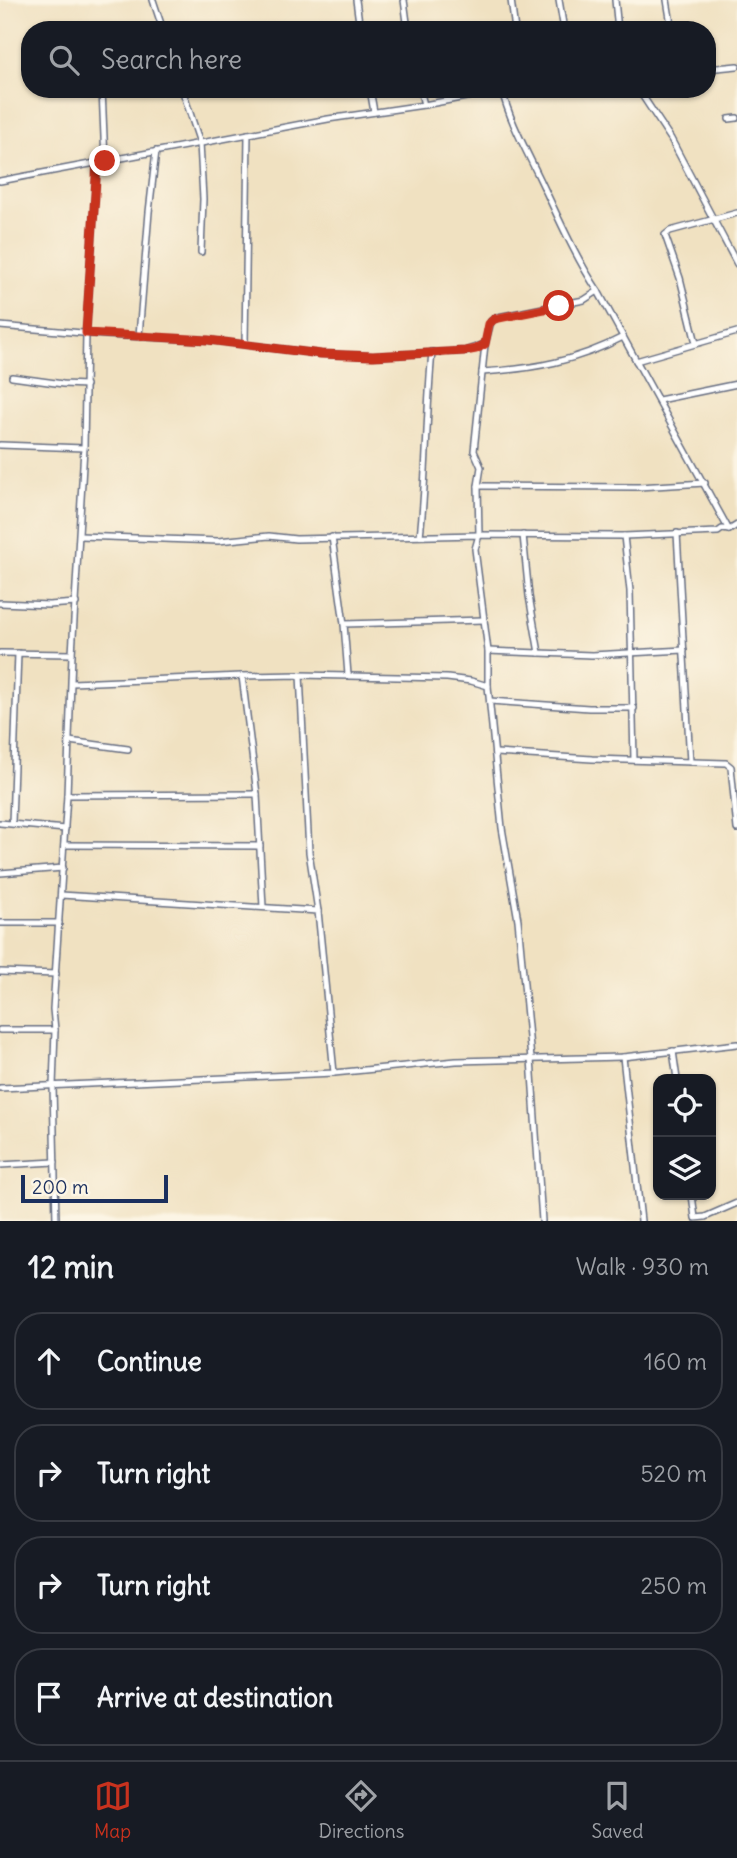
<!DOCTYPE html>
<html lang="en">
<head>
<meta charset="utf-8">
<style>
	:root { --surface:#171b24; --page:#20242c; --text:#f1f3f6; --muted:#9ea1a6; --line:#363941; --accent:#c8321e }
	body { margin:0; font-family:Delius,sans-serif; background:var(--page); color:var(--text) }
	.controls { position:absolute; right:21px; bottom:21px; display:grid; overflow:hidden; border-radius:14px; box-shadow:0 2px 5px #0004 }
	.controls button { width:63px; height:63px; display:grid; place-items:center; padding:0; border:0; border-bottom:2px solid var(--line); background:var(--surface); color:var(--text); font:35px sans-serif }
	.scale { position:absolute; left:21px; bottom:18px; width:147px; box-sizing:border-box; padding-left:7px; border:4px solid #1b2f5e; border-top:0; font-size:19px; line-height:24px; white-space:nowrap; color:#1b2f5e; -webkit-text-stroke:5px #fcf5e5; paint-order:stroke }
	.stop { position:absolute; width:21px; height:21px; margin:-16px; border:5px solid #c8321e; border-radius:50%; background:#fff }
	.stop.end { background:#c8321e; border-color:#fff; box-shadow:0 2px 7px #0008 }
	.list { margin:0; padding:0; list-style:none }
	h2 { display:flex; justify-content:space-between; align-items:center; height:91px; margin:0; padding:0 28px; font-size:30px }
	h2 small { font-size:23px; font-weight:400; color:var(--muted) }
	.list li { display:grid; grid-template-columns:46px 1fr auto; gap:21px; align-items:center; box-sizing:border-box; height:98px; margin:0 14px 14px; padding:0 14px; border:2px solid var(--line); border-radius:28px }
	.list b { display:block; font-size:26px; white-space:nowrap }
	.list em { font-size:23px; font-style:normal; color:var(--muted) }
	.icon { flex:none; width:38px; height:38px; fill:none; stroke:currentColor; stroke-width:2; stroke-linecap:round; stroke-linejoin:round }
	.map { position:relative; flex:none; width:737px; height:1221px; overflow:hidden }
	.search { position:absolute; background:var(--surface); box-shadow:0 2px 5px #0004; left:21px; right:21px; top:21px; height:77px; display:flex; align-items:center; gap:18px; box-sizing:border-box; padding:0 24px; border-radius:28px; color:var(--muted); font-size:26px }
	.sheet { height:539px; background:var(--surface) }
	nav { display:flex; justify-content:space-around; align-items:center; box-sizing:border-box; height:98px; border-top:2px solid var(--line); background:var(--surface); font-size:19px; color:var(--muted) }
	nav a { display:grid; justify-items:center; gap:4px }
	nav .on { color:var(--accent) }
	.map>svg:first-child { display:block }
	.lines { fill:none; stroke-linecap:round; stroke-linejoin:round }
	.street-casing { stroke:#666d81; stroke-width:8 }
	.street { stroke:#fff; stroke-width:5 }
	.route { stroke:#c8321e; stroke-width:9 }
</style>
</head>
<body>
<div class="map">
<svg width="737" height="1221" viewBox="0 0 737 1221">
	<rect width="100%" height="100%" fill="#fcf5e5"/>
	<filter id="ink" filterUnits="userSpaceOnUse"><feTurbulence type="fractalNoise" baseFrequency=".0143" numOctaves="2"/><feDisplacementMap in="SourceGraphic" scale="14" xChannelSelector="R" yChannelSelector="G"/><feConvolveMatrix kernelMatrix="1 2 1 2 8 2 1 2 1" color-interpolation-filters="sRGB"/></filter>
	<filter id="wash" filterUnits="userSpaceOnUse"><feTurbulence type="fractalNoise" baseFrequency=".00686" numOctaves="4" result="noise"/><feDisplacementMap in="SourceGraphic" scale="28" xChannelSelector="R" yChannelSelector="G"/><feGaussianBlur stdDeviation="1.57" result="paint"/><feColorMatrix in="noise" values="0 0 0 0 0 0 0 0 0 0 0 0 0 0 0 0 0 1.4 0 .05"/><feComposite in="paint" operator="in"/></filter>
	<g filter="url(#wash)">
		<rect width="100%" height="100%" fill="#f0e1c1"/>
	</g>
	<g filter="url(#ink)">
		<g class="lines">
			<!-- street casing -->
			<g class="street-casing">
				<g id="street">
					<polyline points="153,0 163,30"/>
					<polyline points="356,0 360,30"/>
					<polyline points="404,0 408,30"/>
					<polyline points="511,0 515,30"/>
					<polyline points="559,0 564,30"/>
					<polyline points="615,0 618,30"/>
					<polyline points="667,0 672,30"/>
					<polyline points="707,69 737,66"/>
					<polyline points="102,89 105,161"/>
					<polyline points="182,89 200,143 203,199 201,252"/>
					<polyline points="370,89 374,112"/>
					<polyline points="420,89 424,105"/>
					<polyline points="638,89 671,139 737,264"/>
					<path d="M 502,90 C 509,119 525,148 538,175 C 557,214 574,255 598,291 L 584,300 L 498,317 L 491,321 L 485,344 L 474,451 L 481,467 L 478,486 L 479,535 L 475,549 L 488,651 L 488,686 L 502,828 L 518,920 L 531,1059 L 542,1221"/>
					<polyline points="729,119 737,118"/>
					<polyline points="0,181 328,119 424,105 503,90"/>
					<polyline points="598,291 729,530"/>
					<polyline points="0,326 106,335 208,340 321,354 373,356 465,351 485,344"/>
					<polyline points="139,336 149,212 156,151"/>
					<polyline points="696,343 680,278 665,235 670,231 737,213"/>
					<polyline points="245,344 248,134"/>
					<polyline points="636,361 737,332"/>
					<path d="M 482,372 C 534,369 577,361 623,337"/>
					<polyline points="12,377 63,384 86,385"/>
					<polyline points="659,400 737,384"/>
					<polyline points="0,445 84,448"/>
					<polyline points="478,486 638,487 705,483"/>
					<polyline points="677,533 690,762"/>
					<polyline points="523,535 529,596 539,653"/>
					<polyline points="80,536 218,541 269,536 296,539 479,535 624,536 718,532 722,529 729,530 737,525"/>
					<path d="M 420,536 C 427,475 426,414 432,352"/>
					<polyline points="624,536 630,591 634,760"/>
					<polyline points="332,537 344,624 348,675"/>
					<polyline points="0,603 49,605 76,603"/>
					<polyline points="344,624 484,620"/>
					<polyline points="488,651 592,655 684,650"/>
					<polyline points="0,653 72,654"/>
					<polyline points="300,675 309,852 318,911"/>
					<polyline points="72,683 242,676"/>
					<polyline points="490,701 589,708 634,708"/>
					<polyline points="69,741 128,749"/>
					<polyline points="496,753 592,759 726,763 731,767 737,829"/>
					<polyline points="67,795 257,794"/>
					<polyline points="0,823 65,829"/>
					<polyline points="12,823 18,653"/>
					<polyline points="64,845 260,846"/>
					<polyline points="0,873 63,868"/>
					<polyline points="61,895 318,911 334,1073"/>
					<polyline points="263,907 257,794 242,676 300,675 447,678 471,681 488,686"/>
					<polyline points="0,923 59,923"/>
					<polyline points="0,972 56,974"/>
					<polyline points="0,1030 55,1030"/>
					<polyline points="673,1051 677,1079"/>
					<polyline points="623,1057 641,1221"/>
					<polyline points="0,1088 334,1073 456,1061 623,1057 737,1044"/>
					<polyline points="0,1165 55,1162"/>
					<polyline points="692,1195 695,1218 705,1217 737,1203"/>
					<polyline points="56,1221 53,1086 55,1030 53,1009 67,795 72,654 84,448 86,333 97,163"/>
				</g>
			</g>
			<!-- street -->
			<use href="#street" class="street"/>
		</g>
	</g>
	<g class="lines" filter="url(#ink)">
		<!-- route -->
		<polyline class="route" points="105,161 97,163 86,333 208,340 321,354 373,356 465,351 476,349 485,344 489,324 494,319 559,306"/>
	</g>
</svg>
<div class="controls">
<button><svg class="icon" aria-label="locate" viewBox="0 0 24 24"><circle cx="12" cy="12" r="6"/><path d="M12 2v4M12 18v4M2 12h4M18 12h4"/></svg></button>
<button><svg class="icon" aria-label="layers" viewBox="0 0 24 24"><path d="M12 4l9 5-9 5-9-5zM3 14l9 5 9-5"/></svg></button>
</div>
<div class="scale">200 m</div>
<div class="stop" style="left:559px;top:306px"></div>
<div class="stop end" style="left:105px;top:161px"></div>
<div class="search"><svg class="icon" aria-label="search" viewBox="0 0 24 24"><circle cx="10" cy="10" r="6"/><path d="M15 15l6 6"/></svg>Search here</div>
</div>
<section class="sheet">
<h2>12 min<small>Walk · 930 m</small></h2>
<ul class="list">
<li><svg class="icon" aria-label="ahead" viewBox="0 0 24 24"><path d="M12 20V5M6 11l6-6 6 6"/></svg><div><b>Continue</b></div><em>160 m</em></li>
<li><svg class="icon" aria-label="right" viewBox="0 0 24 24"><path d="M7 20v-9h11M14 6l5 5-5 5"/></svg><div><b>Turn right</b></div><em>520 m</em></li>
<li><svg class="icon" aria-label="right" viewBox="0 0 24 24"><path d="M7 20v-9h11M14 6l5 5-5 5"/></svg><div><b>Turn right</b></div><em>250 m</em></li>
<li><svg class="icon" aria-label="arrive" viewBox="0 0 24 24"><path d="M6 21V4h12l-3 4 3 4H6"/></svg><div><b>Arrive at destination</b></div></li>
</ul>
</section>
<nav>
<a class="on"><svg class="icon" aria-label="map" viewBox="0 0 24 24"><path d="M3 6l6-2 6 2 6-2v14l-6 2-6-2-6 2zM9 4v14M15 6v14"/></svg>Map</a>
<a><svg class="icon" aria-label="directions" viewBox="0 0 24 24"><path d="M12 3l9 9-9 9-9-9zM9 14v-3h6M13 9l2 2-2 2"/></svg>Directions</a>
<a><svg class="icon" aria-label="saved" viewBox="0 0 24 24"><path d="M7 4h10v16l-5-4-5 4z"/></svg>Saved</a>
</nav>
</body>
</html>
